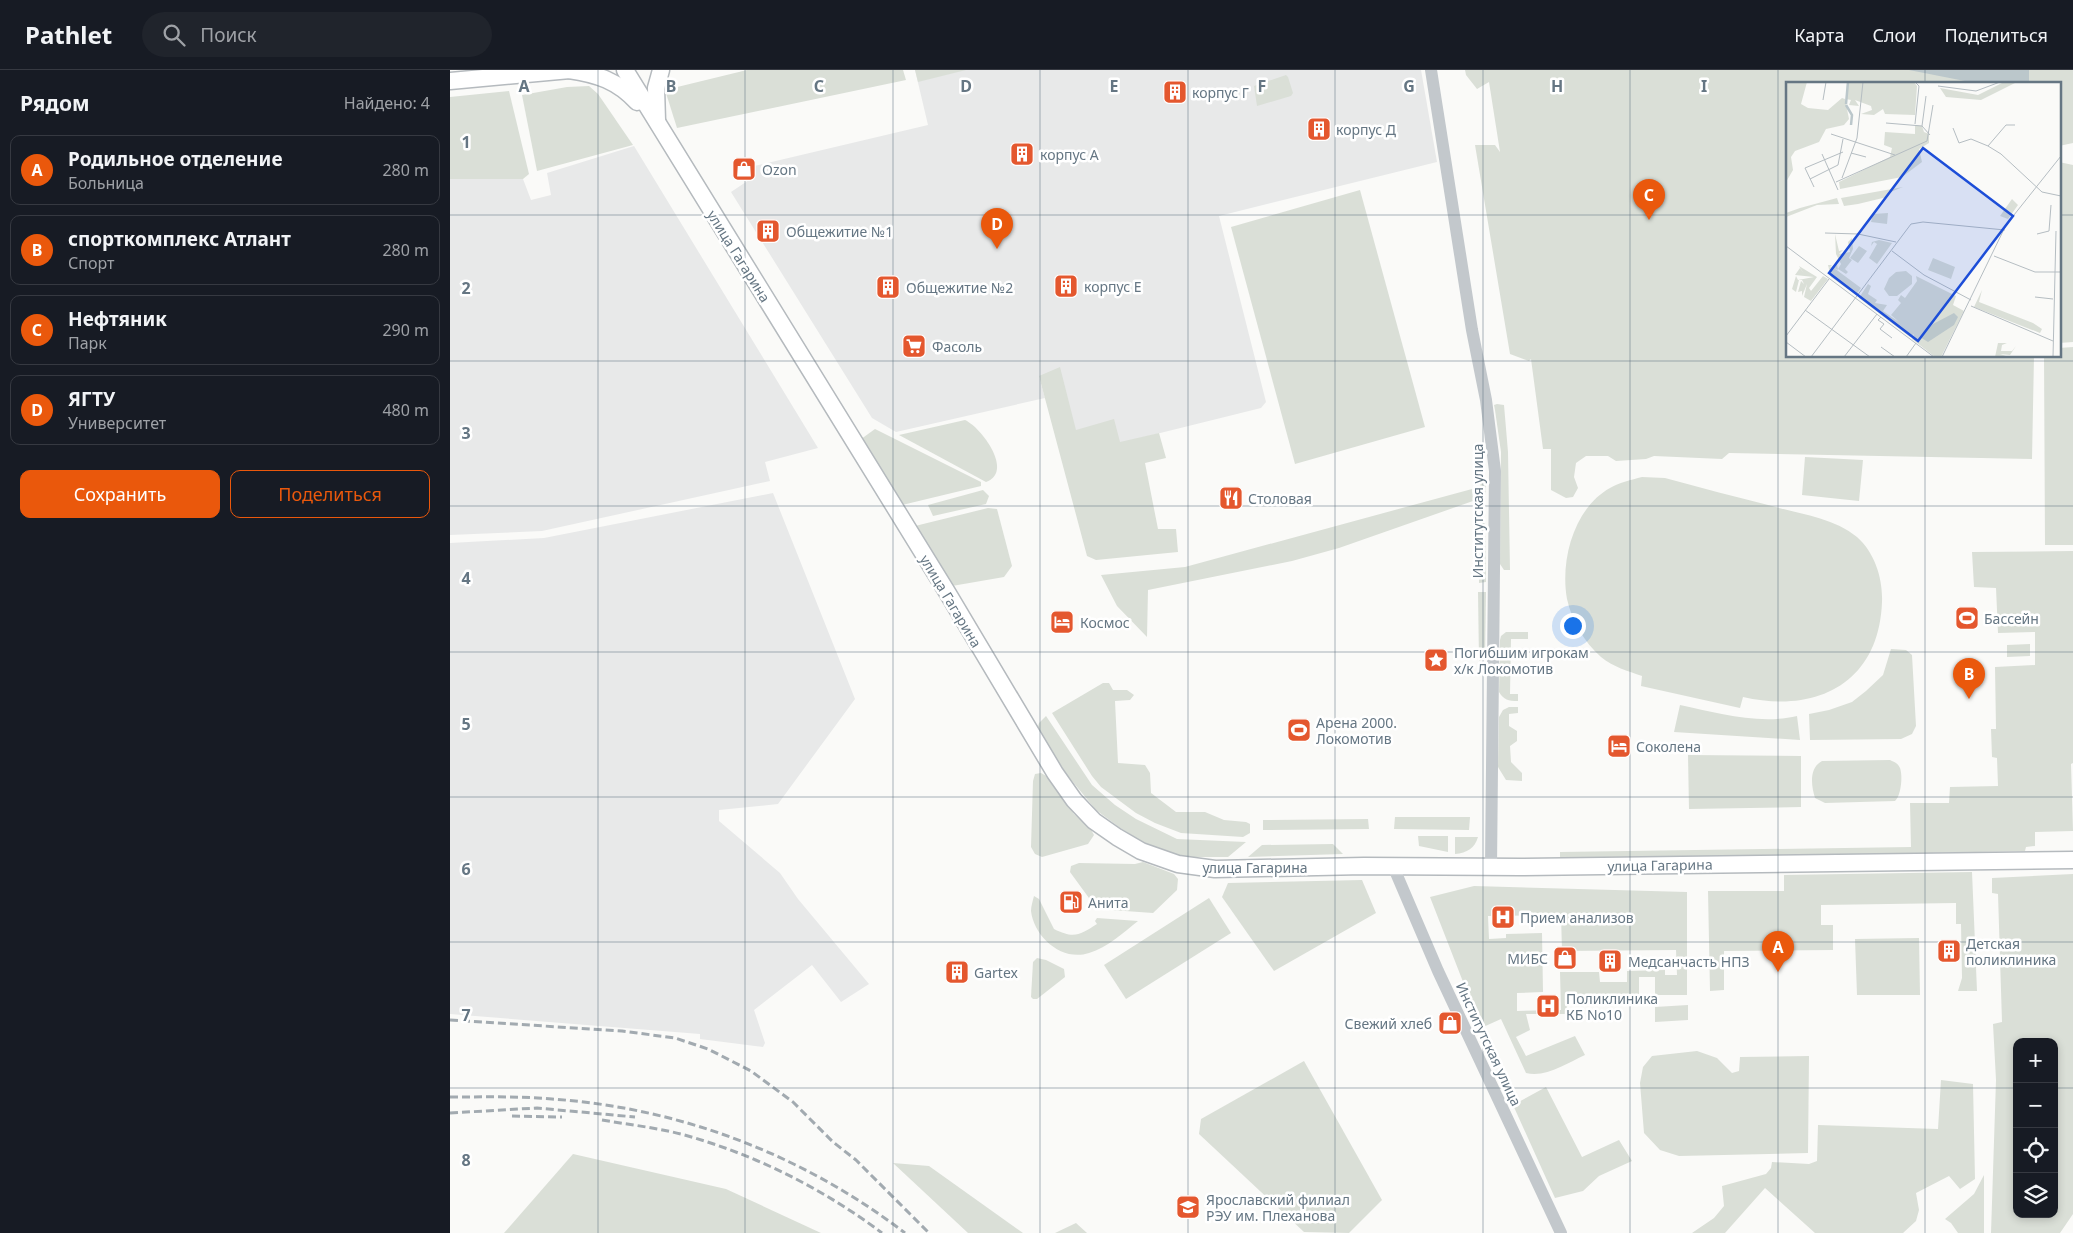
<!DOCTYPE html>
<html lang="ru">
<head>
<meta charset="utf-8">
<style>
	:root { --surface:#171b24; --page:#20242c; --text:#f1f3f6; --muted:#9ea1a6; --line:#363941; --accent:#ea580c }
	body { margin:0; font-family:"Noto Sans",sans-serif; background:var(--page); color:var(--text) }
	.controls { position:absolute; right:15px; bottom:15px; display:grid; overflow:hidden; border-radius:10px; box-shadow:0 2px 8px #0003 }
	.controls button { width:45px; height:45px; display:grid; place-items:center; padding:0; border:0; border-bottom:1px solid var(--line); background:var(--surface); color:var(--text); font:25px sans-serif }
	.you { position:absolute; left:1122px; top:555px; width:18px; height:18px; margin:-12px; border:4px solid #fff; border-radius:50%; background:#1a73e8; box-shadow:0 0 0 8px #1a73e833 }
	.badge { display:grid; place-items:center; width:32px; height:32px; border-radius:50%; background:var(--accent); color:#fff; font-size:16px; font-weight:700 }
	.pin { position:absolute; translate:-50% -41px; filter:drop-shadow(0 1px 2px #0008) }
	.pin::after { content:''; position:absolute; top:26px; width:18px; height:15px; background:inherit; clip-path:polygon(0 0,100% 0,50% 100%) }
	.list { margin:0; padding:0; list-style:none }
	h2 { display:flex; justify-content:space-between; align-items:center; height:65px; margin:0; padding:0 20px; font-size:21px }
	h2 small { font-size:16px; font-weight:400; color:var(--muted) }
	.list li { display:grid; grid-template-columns:32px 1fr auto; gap:15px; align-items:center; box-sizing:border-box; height:70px; margin:0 10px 10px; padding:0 10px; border:1px solid var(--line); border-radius:10px }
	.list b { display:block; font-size:19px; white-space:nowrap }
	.list p { margin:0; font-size:16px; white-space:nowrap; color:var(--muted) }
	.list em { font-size:16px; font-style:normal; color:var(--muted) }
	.actions { display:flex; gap:10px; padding:15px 20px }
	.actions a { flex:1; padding:11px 0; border:1px solid var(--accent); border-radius:10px; text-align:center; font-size:18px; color:var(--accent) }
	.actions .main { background:var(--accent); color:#fff }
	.icon { flex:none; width:28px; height:28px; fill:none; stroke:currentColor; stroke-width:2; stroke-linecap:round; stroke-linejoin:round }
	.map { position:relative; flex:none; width:1623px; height:1163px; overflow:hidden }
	header { display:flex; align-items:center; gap:30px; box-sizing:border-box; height:70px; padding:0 25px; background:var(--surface); border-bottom:1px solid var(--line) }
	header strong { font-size:24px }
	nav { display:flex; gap:28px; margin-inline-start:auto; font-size:18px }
	.search { width:350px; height:45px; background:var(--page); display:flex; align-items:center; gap:12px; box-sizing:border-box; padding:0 18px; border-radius:28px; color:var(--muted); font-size:19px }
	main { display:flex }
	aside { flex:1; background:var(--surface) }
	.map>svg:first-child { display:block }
	.built { fill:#e8e9e9 }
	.green { fill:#dadfd7; fill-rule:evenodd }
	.water { fill:#bbc7cb }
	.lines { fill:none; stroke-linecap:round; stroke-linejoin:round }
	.major-casing { stroke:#b5babe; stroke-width:19 }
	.minor { stroke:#c3c8cc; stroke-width:12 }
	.major { stroke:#fff; stroke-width:16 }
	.rail { stroke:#a2aab0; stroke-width:3; stroke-dasharray:8 4; stroke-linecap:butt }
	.grid { fill:none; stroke:#657683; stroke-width:1; stroke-opacity:0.55 }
	.labels { text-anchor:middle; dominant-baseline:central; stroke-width:5; stroke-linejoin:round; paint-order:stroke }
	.poi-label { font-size:14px; fill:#657683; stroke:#fff; text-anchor:start }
	.street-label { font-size:14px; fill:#657683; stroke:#fff }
	.inset-river { fill:none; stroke:#bbc7cb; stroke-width:2.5 }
	.inset-road { fill:none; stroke:#b5bdc2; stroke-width:1 }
	.view { fill:#1d4ed8; fill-opacity:0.15; stroke:#1d4ed8; stroke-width:2.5 }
	.inset-edge { fill:none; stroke:#657683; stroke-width:2.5 }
	.grid-label { font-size:16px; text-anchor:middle; font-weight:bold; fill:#657683; stroke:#fff; stroke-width:5; stroke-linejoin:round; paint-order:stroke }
</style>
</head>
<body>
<header>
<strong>Pathlet</strong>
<div class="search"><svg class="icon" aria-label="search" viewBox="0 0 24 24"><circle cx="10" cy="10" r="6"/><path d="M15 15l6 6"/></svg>Поиск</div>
<nav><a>Карта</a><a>Слои</a><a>Поделиться</a></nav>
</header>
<main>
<aside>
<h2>Рядом<small>Найдено: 4</small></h2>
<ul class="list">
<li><span class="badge">A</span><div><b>Родильное отделение</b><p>Больница</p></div><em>280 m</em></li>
<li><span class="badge">B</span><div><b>спорткомплекс Атлант</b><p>Спорт</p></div><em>280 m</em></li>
<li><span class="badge">C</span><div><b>Нефтяник</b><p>Парк</p></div><em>290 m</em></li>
<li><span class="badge">D</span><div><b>ЯГТУ</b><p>Университет</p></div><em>480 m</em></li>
</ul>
<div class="actions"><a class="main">Сохранить</a><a>Поделиться</a></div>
</aside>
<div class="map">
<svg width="1623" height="1163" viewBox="0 0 1623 1163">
	<rect width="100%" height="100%" fill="#fafaf8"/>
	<!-- built -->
	<g class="built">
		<polygon points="465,0 971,0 987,92 769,146 816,332 811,338 670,373 626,361 589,306 595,328 446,362 422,348 281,122 299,110 296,98 478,55"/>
		<polygon points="184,76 368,378 315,392 320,411 92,461 0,465 0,109 73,109 81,130 101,125 97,103"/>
		<polygon points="323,423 405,629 328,734 269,740 269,751 330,803 348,829 419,914 391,932 362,895 304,940 315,973 313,977 250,969 250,964 0,944 0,473 94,468"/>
	</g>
	<!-- green -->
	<g class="green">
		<polygon points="297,0 453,0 456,10 227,58 215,20"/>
		<polygon points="465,0 516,0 468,12"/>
		<polygon points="1015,0 1623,0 1623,73 1609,76 1609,14 1337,14 1337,286 1584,286 1582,389 1279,383 1272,389 1204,386 1196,389 1166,391 1158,386 1136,386 1126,393 1124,407 1128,418 1123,427 1116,428 1101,420 1101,379 1093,379 1081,289 1079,291 1060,284 1025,75 1045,75 1050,82 1039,12 1027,19 1016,5"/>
		<polygon points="836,5 838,7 843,23 841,26 807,36 804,16"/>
		<polygon points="139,16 148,24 183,75 87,101 72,25 117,17"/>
		<polygon points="59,21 79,104 73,109 0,109 0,27"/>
		<polygon points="1609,92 1623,95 1623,272 1609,273"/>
		<polygon points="910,120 975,357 845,394 781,157"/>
		<polygon points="1623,277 1623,475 1595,475 1594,286 1609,286 1609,278"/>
		<polygon points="610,297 626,360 664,349 670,372 709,363 716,388 695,393 708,459 726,459 728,482 646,490 637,486 589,306"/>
		<polygon points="1047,334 1054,335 1058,382 1060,500 1054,500 1050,494 1051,382 1045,340 1044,335"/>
		<path d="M 515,350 C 532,358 564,402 536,412 L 449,365 Z"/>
		<polygon points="425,359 531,412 531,416 448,436 407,372"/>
		<polygon points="1355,387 1413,390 1409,431 1352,425"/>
		<path d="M 1192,407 L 1215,408 C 1251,418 1287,427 1322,436 C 1350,444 1384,448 1407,467 C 1425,483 1433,509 1432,532 C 1429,613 1367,644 1293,627 L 1290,638 L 1191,616 L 1192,606 C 1178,601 1163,597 1151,587 C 1134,572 1122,551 1117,529 C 1110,490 1124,438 1160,418 C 1170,412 1181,410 1192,407 Z"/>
		<polygon points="1031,409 1036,412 1035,429 1029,430"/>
		<polygon points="1022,419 1023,431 889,478 842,491 698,520 697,567 667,536 651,505 735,497"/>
		<polygon points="533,420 539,426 536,434 483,446 478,435"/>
		<polygon points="538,438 547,439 562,496 554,507 502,516 461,457"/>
		<polygon points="1029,448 1035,454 1036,512 1029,513"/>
		<polygon points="1623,481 1623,693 1621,694 1623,761 1585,762 1585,776 1576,777 1575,781 1110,791 1110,782 1461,777 1460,733 1499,733 1500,717 1548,716 1547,688 1542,687 1541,659 1546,659 1545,597 1585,595 1585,562 1548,563 1546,518 1524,517 1522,482"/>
		<polygon points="1028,522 1036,522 1035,589 1029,591"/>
		<path d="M 1056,562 L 1078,562 L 1078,569 L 1061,569 L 1060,624 L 1068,624 L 1068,631 C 1058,631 1054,630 1049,622 L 1050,570 L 1051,566 Z"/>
		<polygon points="1580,574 1580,586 1557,587 1557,575"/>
		<polygon points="1441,579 1456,580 1462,585 1466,656 1462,664 1451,669 1360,670 1359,644 1379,640 1402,632 1416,621 1433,605"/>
		<polygon points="653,613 659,613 663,620 677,620 684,625 680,630 665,631 668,693 695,695 700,703 701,723 726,742 755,742 774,750 796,752 800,754 800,763 793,767 731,763 705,753 686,743 651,717 642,706 602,643"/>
		<path d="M 1230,635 C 1267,643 1309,655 1347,646 L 1350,670 L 1224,662 Z"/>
		<polygon points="1059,637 1068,637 1068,643 1059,644 1059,656 1067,661 1067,671 1060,676 1061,692 1072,703 1072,711 1056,710 1048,697 1049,647 1053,640"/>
		<polygon points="596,646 642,715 665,735 686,749 727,769 796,772 778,787 733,787 714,782 696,774 669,757 646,740 618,706 587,660 589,653"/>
		<polygon points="1238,685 1351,686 1351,737 1239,739"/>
		<path d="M 1440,690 C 1444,692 1448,693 1450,698 C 1453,706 1451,726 1445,731 L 1375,733 L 1365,728 C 1361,715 1359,698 1372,691 Z"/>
		<polygon points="591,703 598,707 624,744 640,758 644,765 638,774 592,787 585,784 581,777 583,711 585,704"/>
		<polygon points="945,747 1020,747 1019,760 944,759"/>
		<polygon points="918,749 919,759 813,760 813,750"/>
		<polygon points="968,766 998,766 998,782 969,776"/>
		<path d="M 1005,767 L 1028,767 C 1025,778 1017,783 1005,784 Z"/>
		<polygon points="883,774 893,784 798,787 812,775"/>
		<polygon points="693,792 724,804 728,809 727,820 703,843 647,839 620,802 621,796 629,793 685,794"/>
		<polygon points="1522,802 1527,921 1508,921 1512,908 1511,854 1506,854 1506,833 1371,835 1371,855 1383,855 1383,880 1274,881 1274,920 1260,921 1258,821 1334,821 1334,805"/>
		<path d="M 1623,804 L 1623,1144 L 1610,1163 L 1541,1163 L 1546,1010 L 1543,954 L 1552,952 L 1548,824 L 1542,823 L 1542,808 ZM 1567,972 L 1604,972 L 1604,1144 L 1567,1144 Z"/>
		<polygon points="912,810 926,843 824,901 772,827 778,813"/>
		<path d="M 1024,816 L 1237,822 L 1237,925 L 1205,925 L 1205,907 L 1189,907 L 1189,925 L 1119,925 L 1116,944 L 1076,944 L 1080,960 L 1066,967 L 1076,986 L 1125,966 L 1135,985 C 1117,993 1096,1008 1076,1003 L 1051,949 L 1031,958 L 980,827 ZM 1111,845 L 1112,881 L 1226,880 L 1227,905 L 1215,905 L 1215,900 L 1177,901 L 1177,912 L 1150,912 L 1149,902 L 1110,902 L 1111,940 L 1067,941 L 1067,923 L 1093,922 L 1092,863 L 1056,864 L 1056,868 L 1039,869 L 1038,846 Z"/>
		<path d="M 584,826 L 589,829 L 604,859 C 624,869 630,865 647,854 L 645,851 L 647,848 L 688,851 C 673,863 658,877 639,883 C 612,892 584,867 581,841 C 581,836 583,830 584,826 Z"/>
		<polygon points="759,828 781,863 676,929 654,895"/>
		<polygon points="1469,868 1470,925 1407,925 1405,869"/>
		<polygon points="587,888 596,890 614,899 615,907 587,929 583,929 581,927 583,892"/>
		<polygon points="1238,935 1238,950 1205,952 1205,937"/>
		<polygon points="1247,981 1267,988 1282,1003 1289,1001 1290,987 1359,986 1358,1083 1229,1086 1210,1080 1194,1063 1190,1013 1193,997 1202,986"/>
		<polygon points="854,991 932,1130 899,1163 854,1162 749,1064 751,1049"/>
		<polygon points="1491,1010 1523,1014 1525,1109 1510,1119 1499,1106 1466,1123 1469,1140 1466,1151 1453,1163 1365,1163 1315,1118 1275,1163 1242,1163 1264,1148 1274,1136 1272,1116 1316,1104 1321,1098 1322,1092 1359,1094 1367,1091 1368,1055 1488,1059"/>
		<polygon points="1096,1017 1132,1087 1169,1070 1182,1091 1149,1106 1133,1121 1105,1128 1063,1035"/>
		<polygon points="123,1084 276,1119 371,1163 54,1163"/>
		<polygon points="443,1093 479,1096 573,1163 518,1163"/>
		<polygon points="1534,1105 1534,1163 1508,1163 1501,1153 1495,1149 1524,1124"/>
		<polygon points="626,1153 637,1163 605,1163"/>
	</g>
	<!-- water -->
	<polygon class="water" points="1459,0 1579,0 1579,14 1530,14"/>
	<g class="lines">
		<!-- major casing -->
		<g class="major-casing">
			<g id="major">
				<path d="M 119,0 C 147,4 168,11 187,32"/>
				<polyline points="175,0 497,522 605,703 624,730 644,751 667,767 691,781 728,794 765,799 914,796 1071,797 1623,790"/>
				<polyline points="0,11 120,0"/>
				<polyline points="207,51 206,18 211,0"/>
			</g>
		</g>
		<!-- minor -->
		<g class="minor">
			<polyline points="981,0 1022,260 1036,330 1045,401 1041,797"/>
			<polyline points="943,796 988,901 1111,1163"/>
		</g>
		<!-- major -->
		<use href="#major" class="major"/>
		<!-- rail -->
		<g class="rail">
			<polyline points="0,950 172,961 225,968 258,979 301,1001 343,1032 383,1072 406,1090 479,1163"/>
			<path d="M 0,1027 C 34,1027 68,1026 102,1029 C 231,1038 353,1085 455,1163"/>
			<polyline points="0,1043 87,1038 185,1047"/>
			<polyline points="62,1046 112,1047"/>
			<path d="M 152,1050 C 181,1055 210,1058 238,1066 C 308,1086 375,1120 432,1163"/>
		</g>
	</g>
	<!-- grid -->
	<path class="grid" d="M 148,0 L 148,1163M 295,0 L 295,1163M 443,0 L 443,1163M 590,0 L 590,1163M 738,0 L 738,1163M 885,0 L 885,1163M 1033,0 L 1033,1163M 1180,0 L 1180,1163M 1328,0 L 1328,1163M 1475,0 L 1475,14M 0,145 L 1337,145M 1609,145 L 1623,145M 1475,286 L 1475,1163M 0,291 L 1623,291M 0,436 L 1623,436M 0,582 L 1623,582M 0,727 L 1623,727M 0,872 L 1623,872M 0,1018 L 1567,1018M 1604,1018 L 1623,1018"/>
	<!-- icons -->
	<defs>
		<g id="building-square" transform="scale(1.25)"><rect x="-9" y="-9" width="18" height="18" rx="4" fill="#e4572e" stroke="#fff"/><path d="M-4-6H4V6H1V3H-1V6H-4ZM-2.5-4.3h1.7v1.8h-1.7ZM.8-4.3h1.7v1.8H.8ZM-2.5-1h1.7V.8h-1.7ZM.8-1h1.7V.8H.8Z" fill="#fff"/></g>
		<g id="shop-square" transform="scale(1.25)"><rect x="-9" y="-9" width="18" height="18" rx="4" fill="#e4572e" stroke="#fff"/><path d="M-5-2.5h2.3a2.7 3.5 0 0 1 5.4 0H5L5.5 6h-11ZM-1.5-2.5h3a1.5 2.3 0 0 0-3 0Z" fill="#fff"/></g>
		<g id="supermarket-square" transform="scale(1.25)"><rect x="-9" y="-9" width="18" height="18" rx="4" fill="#e4572e" stroke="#fff"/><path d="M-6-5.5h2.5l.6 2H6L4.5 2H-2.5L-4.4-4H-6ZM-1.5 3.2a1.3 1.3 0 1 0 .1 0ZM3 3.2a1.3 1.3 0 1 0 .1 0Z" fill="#fff"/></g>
		<g id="restaurant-square" transform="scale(1.25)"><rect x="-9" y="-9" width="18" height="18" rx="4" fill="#e4572e" stroke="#fff"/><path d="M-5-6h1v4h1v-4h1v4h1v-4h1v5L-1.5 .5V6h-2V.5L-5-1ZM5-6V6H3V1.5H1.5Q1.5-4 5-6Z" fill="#fff"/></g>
		<g id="stadium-square" transform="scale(1.25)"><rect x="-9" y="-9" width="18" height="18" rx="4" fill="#e4572e" stroke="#fff"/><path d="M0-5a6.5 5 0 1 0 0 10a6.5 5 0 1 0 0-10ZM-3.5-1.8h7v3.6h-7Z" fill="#fff"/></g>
		<g id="hotel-square" transform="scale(1.25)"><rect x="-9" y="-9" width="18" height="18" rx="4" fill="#e4572e" stroke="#fff"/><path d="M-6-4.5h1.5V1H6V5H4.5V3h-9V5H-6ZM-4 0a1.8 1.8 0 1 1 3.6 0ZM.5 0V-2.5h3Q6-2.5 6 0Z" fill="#fff"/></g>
		<g id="sight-square" transform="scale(1.25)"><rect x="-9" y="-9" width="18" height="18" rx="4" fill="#e4572e" stroke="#fff"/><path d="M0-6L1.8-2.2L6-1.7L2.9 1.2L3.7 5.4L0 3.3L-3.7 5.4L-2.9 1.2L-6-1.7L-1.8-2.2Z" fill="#fff"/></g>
		<g id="fuel-square" transform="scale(1.25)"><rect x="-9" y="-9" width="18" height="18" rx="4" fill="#e4572e" stroke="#fff"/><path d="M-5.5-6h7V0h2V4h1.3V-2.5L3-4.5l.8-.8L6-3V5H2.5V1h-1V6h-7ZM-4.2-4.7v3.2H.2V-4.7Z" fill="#fff"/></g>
		<g id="hospital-square" transform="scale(1.25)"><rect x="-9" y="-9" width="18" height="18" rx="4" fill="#e4572e" stroke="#fff"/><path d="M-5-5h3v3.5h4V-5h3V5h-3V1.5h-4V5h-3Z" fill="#fff"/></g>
		<g id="university-square" transform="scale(1.25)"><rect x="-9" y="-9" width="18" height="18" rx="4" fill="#e4572e" stroke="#fff"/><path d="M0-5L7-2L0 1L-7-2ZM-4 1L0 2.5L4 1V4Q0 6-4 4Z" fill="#fff"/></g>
	</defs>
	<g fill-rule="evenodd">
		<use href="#building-square" x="725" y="22"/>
		<use href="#building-square" x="869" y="59"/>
		<use href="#building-square" x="572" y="84"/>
		<use href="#shop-square" x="294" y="99"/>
		<use href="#building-square" x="318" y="161"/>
		<use href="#building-square" x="616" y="216"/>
		<use href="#building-square" x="438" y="217"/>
		<use href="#supermarket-square" x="464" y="276"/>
		<use href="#restaurant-square" x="781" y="428"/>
		<use href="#stadium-square" x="1517" y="548"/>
		<use href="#hotel-square" x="612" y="552"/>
		<use href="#sight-square" x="986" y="590"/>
		<use href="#stadium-square" x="849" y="660"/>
		<use href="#hotel-square" x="1169" y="676"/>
		<use href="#fuel-square" x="621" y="832"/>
		<use href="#hospital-square" x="1053" y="847"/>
		<use href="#building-square" x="1499" y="881"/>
		<use href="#shop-square" x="1115" y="888"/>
		<use href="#building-square" x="1160" y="891"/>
		<use href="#building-square" x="507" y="902"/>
		<use href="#hospital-square" x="1098" y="936"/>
		<use href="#shop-square" x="1000" y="953"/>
		<use href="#university-square" x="738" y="1137"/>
	</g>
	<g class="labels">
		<!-- poi labels -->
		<g class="poi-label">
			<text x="742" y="22">корпус Г</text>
			<text x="886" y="59">корпус Д</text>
			<text x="590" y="84">корпус А</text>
			<text x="312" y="99">Ozon</text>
			<text x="336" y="161">Общежитие №1</text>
			<text x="634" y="216">корпус Е</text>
			<text x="456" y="217">Общежитие №2</text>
			<text x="482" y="276">Фасоль</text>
			<text x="798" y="428">Столовая</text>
			<text x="1534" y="548">Бассейн</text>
			<text x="630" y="552">Космос</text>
			<text x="1004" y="582">Погибшим игрокам<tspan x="1004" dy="16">х/к Локомотив</tspan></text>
			<text x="866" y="652">Арена 2000.<tspan x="866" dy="16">Локомотив</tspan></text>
			<text x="1186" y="676">Соколена</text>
			<text x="638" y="832">Анита</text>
			<text x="1070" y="847">Прием анализов</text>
			<text x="1516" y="873">Детская<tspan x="1516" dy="16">поликлиника</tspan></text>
			<text x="1098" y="888" text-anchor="end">МИБС</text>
			<text x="1178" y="891">Медсанчасть НПЗ</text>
			<text x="524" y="902">Gartex</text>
			<text x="1116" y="928">Поликлиника<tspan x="1116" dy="16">КБ No10</tspan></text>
			<text x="982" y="953" text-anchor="end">Свежий хлеб</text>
			<text x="756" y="1129">Ярославский филиал<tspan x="756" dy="16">РЭУ им. Плеханова</tspan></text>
		</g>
		<!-- street labels -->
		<g class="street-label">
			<text transform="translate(289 186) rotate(58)">улица Гагарина</text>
			<text transform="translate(1027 441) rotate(-90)">Институтская улица</text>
			<text transform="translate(501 531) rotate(59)">улица Гагарина</text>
			<text transform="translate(1210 795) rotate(-1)">улица Гагарина</text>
			<text x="805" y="797">улица Гагарина</text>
			<text transform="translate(1039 974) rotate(65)">Институтская улица</text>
		</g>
	</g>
	<!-- overview -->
	<g transform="translate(1336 12)">
		<rect width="275" height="275" fill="#fafaf8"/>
		<path d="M 0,0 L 21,0 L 15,22 L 22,26 L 42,28 L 56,16 L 59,17 L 63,37 L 58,43 L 40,47 L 33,60 L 9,69 L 5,75 L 7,88 L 0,100 ZM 61,0 L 128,0 L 131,4 L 129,33 L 99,32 L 97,27 L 88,33 L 75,32 L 86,28 L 85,24 L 69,18 L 73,24 L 63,23 L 65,18 L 60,17 ZM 218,0 L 231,0 L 195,18 L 160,15 L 154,6 L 192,13 ZM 129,43 L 136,44 L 138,50 L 143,52 L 143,61 L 133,67 L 136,80 L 116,95 L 54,107 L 53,100 L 104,75 L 106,66 L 98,63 L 99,50 L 129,52 ZM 117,105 L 102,111 L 101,115 L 72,122 L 58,124 L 55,116 ZM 51,116 L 53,122 L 31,123 L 0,135 L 0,131 L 14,126 ZM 226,117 L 232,123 L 222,137 L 214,134 ZM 102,131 L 101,142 L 85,140 L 87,132 ZM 49,152 L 53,169 L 57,168 L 53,172 L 64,170 L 62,160 L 66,156 L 67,167 L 63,176 L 66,178 L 59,187 L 62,190 L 60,192 L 52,187 L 55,182 L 50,172 ZM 93,158 L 106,161 L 91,182 L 83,176 L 91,162 L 88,160 L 85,164 L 86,160 ZM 73,164 L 81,169 L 72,181 L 64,176 ZM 147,176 L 169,185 L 165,197 L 142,188 ZM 51,182 L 52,188 L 48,186 L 75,206 L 70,213 L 45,195 L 42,183 L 46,183 L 43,186 ZM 13,184 L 31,195 L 23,206 L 25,209 L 37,194 L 42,197 L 25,219 L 18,215 L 21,202 L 16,214 L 16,209 L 12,210 L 15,199 L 18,202 L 16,198 L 13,198 L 10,210 L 6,207 L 10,194 L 12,198 L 28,195 L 9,193 L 14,186 L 18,192 ZM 120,189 L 126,194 L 126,202 L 111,214 L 103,214 L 98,207 L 103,196 L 110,190 ZM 130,194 L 170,214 L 167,223 L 178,229 L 155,275 L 149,275 L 126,257 L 128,252 L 124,255 L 73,216 L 82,202 L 85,204 L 82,212 L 91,218 L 89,221 L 101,223 L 97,229 L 113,240 L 105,233 L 115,221 L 112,218 L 115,213 L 119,216 L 131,199 ZM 196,208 L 193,220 L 247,241 L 256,247 L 254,251 L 188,225 ZM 212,261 L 221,261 L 216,263 L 215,269 L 226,269 L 230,264 L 224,273 L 214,272 L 223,275 L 209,275 Z" fill="#dadfd7"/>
		<path d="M 168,231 L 172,235 L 168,243 L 142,260 L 134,255 L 147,242 Z" fill="#bbc7cb"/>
		<path class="inset-river" d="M 60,22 L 62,0M 60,23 L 66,33 L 65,43"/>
		<path class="inset-road" d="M 152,4 L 190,9 L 214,0M 140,14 L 136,44 L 144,53M 37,18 L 40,0M 100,41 L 136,44M 129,42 L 133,4 L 129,0M 167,46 L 173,61 L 185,57 L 202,64 L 215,72 L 256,110 L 275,114M 45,52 L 109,73M 202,64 L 220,43 L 229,43M 65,71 L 80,75M 36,72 L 52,108M 56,96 L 71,56 L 77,0M 24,97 L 52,83 L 57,57M 50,100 L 141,59 L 147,23M 28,105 L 19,86 L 57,70M 39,151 L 72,152 L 110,160M 251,152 L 263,149 L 265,123M 0,164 L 148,275M 106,169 L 138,193 L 185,218M 208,174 L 249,190 L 275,190M 249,215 L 267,217M 185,224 L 267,259M 19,228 L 84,275M 95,235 L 92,238 L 98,242 L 94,247 L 106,256M 0,254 L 43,197M 0,260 L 20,275M 95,265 L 109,275M 25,275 L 125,142 L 137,140 L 219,148M 58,275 L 91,232M 120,275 L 130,261M 156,275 L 220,143 L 275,74M 267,275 L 270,149"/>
		<path class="view" d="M 137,66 L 227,134 L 132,259 L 43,191 Z"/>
		<rect width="275" height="275" class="inset-edge"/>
	</g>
	<g class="grid-label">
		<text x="74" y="22">A</text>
		<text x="221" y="22">B</text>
		<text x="369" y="22">C</text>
		<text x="516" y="22">D</text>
		<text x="664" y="22">E</text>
		<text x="812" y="22">F</text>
		<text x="959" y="22">G</text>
		<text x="1107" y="22">H</text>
		<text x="1254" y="22">I</text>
		<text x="16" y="78">1</text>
		<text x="16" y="224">2</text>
		<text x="16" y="369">3</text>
		<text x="16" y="514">4</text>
		<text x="16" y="660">5</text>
		<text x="16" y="805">6</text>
		<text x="16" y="951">7</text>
		<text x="16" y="1096">8</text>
	</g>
</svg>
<div class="controls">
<button>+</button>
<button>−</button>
<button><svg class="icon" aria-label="locate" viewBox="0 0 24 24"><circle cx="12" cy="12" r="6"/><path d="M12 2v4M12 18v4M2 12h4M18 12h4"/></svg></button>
<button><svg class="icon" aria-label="layers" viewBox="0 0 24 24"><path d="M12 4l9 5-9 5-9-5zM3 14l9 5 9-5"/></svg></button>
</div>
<div class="you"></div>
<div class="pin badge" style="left:1328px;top:902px">A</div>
<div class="pin badge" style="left:1519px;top:629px">B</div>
<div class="pin badge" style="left:1199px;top:150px">C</div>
<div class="pin badge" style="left:547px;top:179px">D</div>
</div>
</main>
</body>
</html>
